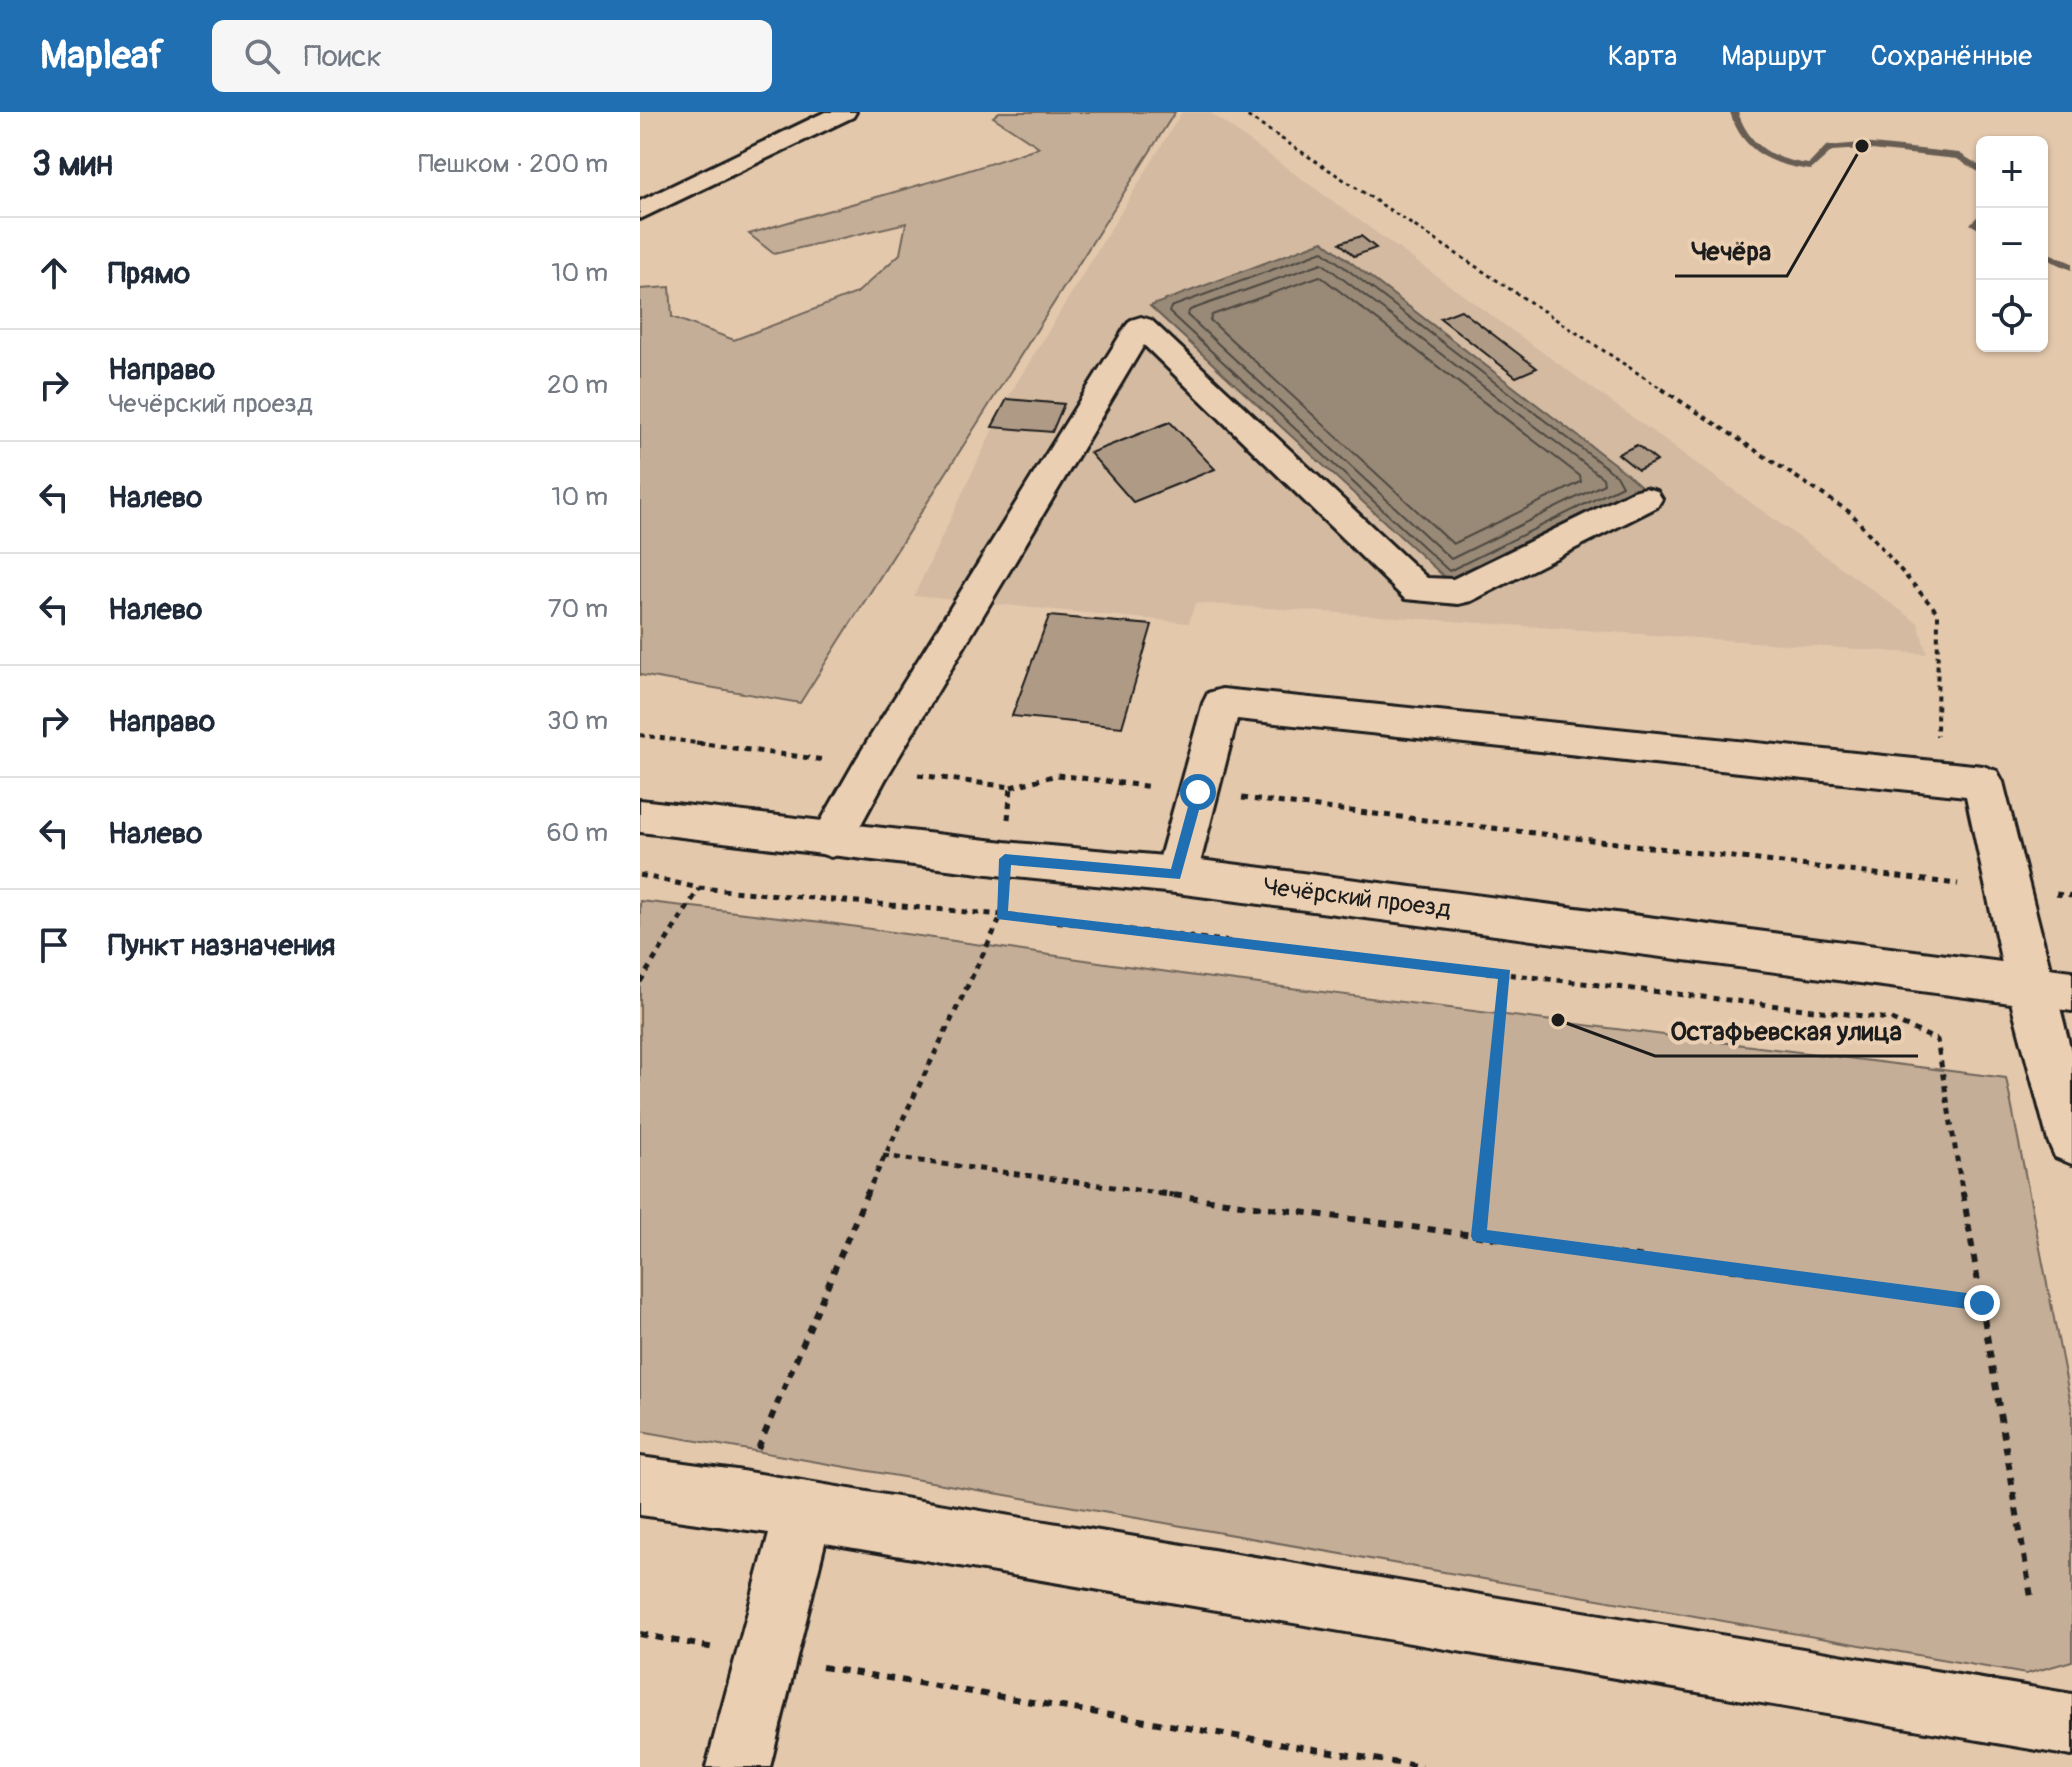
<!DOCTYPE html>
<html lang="ru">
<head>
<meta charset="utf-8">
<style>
	:root { --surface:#fff; --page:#f6f6f7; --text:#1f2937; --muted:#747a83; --line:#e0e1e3; --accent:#1f6fb2 }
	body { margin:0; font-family:Pangolin,sans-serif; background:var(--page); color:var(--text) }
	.controls { position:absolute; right:24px; top:24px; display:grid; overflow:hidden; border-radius:12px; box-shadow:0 2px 6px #0004 }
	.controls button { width:72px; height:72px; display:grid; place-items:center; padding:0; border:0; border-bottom:2px solid var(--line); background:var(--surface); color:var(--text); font:40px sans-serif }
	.stop { position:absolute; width:24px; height:24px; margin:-18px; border:6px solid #1f6fb2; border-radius:50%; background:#fff }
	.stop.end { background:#1f6fb2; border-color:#fff; box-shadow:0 2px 8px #0008 }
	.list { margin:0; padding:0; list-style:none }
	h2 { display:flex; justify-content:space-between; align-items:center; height:104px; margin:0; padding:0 32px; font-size:34px }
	h2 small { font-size:26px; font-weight:400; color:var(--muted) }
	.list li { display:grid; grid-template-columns:52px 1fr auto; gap:24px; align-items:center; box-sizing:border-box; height:112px; padding:0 32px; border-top:2px solid var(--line) }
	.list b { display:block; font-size:30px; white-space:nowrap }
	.list p { margin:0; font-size:26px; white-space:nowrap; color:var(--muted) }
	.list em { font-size:26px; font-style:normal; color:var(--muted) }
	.icon { flex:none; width:44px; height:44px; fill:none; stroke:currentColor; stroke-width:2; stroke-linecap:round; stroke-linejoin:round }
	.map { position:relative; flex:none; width:1432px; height:1655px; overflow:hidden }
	header { display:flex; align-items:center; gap:48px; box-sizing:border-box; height:112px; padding:0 40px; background:var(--accent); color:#fff }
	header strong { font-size:38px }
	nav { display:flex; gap:44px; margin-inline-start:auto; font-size:28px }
	.search { width:560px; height:72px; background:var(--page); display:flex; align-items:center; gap:20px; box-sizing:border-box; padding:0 28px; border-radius:12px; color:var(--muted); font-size:30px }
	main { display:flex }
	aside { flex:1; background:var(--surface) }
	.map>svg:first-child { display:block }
	.built { fill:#d3baa1 }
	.green { fill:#c5ae97; stroke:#70655a; stroke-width:2 }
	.water { fill:#998977; stroke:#675d53; stroke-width:2 }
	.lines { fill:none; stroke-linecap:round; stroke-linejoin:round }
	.shore { stroke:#4e4840; stroke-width:2 }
	.stream { fill:#675d53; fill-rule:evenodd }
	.building { fill:#af9a86; stroke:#1c1c1c; stroke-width:2 }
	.minor-casing { stroke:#1c1c1c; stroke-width:6 }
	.major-casing { stroke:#1c1c1c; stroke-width:6 }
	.path-far3 { stroke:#1c1c1c; stroke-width:3; stroke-dasharray:4 4; stroke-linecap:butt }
	.path-far2 { stroke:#1c1c1c; stroke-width:4; stroke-dasharray:5 5; stroke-linecap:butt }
	.path-far1 { stroke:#1c1c1c; stroke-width:5; stroke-dasharray:6 6; stroke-linecap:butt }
	.path { stroke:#1c1c1c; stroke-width:6; stroke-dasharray:8 8; stroke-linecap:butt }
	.minor { fill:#ebcfb2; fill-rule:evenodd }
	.major { fill:#ebcfb2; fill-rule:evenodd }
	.route { fill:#1f6fb2 }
	.labels { text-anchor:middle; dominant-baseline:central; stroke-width:8; stroke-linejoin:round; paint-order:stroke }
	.street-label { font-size:24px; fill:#1c1c1c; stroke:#ebcfb2 }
	.leader { fill:none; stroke:#1c1c1c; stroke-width:3 }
	.callout-dot { fill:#1c1c1c; stroke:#ebcfb2; stroke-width:3 }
	.callout-label { font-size:26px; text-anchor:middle; font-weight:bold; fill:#1c1c1c; stroke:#ebcfb2; stroke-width:8; stroke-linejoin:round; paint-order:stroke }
</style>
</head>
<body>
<header>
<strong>Mapleaf</strong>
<div class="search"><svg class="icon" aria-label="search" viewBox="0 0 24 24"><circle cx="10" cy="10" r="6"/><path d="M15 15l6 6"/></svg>Поиск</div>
<nav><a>Карта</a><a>Маршрут</a><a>Сохранённые</a></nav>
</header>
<main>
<aside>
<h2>3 мин<small>Пешком · 200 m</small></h2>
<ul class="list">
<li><svg class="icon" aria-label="ahead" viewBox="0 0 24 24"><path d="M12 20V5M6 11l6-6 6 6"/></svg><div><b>Прямо</b></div><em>10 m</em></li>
<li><svg class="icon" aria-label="right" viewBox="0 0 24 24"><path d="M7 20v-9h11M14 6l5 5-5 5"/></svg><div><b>Направо</b><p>Чечёрский проезд</p></div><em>20 m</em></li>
<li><svg class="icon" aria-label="left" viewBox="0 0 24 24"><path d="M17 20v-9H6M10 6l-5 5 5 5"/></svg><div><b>Налево</b></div><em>10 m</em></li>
<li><svg class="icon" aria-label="left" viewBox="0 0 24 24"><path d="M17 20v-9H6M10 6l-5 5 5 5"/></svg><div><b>Налево</b></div><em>70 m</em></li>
<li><svg class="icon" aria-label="right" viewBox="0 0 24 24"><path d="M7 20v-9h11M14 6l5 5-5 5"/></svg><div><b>Направо</b></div><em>30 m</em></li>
<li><svg class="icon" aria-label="left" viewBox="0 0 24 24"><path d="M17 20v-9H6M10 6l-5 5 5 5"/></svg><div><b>Налево</b></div><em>60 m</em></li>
<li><svg class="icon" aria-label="arrive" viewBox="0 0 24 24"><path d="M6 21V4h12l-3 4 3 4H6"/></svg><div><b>Пункт назначения</b></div></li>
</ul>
</aside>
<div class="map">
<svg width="1432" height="1655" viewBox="0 0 1432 1655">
	<rect width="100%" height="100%" fill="#e3c8ac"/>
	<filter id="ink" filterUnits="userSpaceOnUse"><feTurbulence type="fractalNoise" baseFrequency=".0125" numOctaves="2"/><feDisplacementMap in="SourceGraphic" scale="16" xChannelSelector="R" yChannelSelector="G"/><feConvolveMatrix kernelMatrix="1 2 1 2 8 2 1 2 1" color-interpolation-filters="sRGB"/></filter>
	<g filter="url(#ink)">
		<!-- built -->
		<polygon class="built" points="542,0 569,0 1278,511 1287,542 555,491 549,511 274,484 367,287"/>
		<!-- green -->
		<g class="green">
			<path d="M 359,0 L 535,0 L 160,591 L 0,563 L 0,177 L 30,175 L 32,205 L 94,228 L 217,181 L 260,142 L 266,111 L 134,142 L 109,122 C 205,92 304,69 399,35 L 353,5 Z"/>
			<polygon points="0,789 182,810 556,864 1366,966 1432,1297 1432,1549 1386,1562 0,1319"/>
		</g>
		<!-- water -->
		<polygon class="water" points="683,129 981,357 1001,374 810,470 510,194"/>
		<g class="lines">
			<!-- shore -->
			<g class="shore">
				<polygon points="683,139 976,363 982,374 809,459 529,200 531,195"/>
				<polygon points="682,151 963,366 964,372 811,447 547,203 550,198"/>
				<polygon points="680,164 940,364 941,370 813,432 570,208 572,203"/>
			</g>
			<!-- stream -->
			<g class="stream">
				<path d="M 1090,0 L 1098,0 C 1109,34 1134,48 1169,52 L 1186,34 L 1222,31 L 1319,41 L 1342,55 L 1342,62 L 1317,47 L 1222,37 L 1192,39 L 1171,58 C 1132,53 1102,40 1090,0 Z"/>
				<polygon points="1342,100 1342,119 1330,112"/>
				<polygon points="1402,138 1432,151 1432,158 1402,145"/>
			</g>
		</g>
		<!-- building -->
		<g class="building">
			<polygon points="721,124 736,136 714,144 700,131"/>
			<polygon points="821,198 897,256 876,265 800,206"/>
			<polygon points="367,287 424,292 412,320 352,315"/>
			<polygon points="530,310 575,357 493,390 450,341"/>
			<polygon points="997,333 1017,349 998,358 978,342"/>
			<polygon points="409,504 512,513 482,615 372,604"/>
		</g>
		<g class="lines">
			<!-- minor casing -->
			<g class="minor-casing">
				<g id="minor">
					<polygon points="185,0 216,0 213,5 0,107 0,89"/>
					<polygon points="501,205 511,208 787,466 813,467 993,379 1005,376 1017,379 1022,387 1017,395 831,489 818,492 765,487 504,233 245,668 206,740 191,745 176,740 170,728 217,646 486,214 491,208"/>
					<polygon points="582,577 1343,654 1357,659 1363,670 1432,943 1432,1052 1415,1045 1408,1029 1367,875 1326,684 597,607 557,763 551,775 536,781 521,775 515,763 563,591 568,581"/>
					<polygon points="0,1345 96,1358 1432,1582 1432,1644 185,1431 130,1655 66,1655 129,1421 0,1403"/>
				</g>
			</g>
			<!-- major casing -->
			<g class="major-casing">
				<polygon id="major" points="0,688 365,730 536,745 1432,859 1432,899 536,781 365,764 0,720"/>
			</g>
			<!-- path-far3 -->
			<polyline class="path-far3" points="601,0 1025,279"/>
			<!-- path-far2 -->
			<g class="path-far2">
				<polyline points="1022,277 1211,401 1298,501 1297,624"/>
				<polyline points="0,623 71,633"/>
			</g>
			<!-- path-far1 -->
			<g class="path-far1">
				<polyline points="56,631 185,648"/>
				<polyline points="278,663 371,675 368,707"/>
				<polyline points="371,675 417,663 512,675"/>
				<polyline points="602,686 1318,772"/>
				<polyline points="0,763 59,776 362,803 1250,907 1297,928 1323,1083"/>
				<polyline points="1416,782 1432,784"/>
				<polyline points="0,870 59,777"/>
				<polyline points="243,1044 533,1083"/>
				<polyline points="226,1083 362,803 363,788"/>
				<polyline points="843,1083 865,862"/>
			</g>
			<!-- path -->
			<g class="path">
				<polyline points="518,1081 1342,1191"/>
				<polyline points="1323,1081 1392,1491"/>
				<polyline points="839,1124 843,1081"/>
				<polyline points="118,1337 227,1081"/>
				<polyline points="0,1522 74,1536"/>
				<polyline points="182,1555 782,1655"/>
			</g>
			<!-- minor -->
			<use href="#minor" class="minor"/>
			<!-- major -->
			<use href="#major" class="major"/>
		</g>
	</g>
	<!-- route -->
	<polygon class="route" points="558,675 564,680 540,767 371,753 368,799 870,858 847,1118 1342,1183 1350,1191 1348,1197 1342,1199 833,1129 831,1124 858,867 357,807 359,747 365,742 531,757 552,680"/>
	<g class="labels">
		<!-- street labels -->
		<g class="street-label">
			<text transform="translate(717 786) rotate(7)">Чечёрский проезд</text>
		</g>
	</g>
	<!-- callouts -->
	<path class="leader" d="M1222 34L1147 164H1035M918 908L1015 944H1278"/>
	<g class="callout-dot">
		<circle cx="1222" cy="34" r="8"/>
		<circle cx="918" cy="908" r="8"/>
	</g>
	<g class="callout-label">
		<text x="1091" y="148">Чечёра</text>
		<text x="1146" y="928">Остафьевская улица</text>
	</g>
</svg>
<div class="controls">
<button>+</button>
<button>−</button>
<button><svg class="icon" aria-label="locate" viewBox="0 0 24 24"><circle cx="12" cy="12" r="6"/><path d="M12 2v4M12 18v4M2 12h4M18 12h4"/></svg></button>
</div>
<div class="stop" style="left:558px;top:680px"></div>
<div class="stop end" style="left:1342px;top:1191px"></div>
</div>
</main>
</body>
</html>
